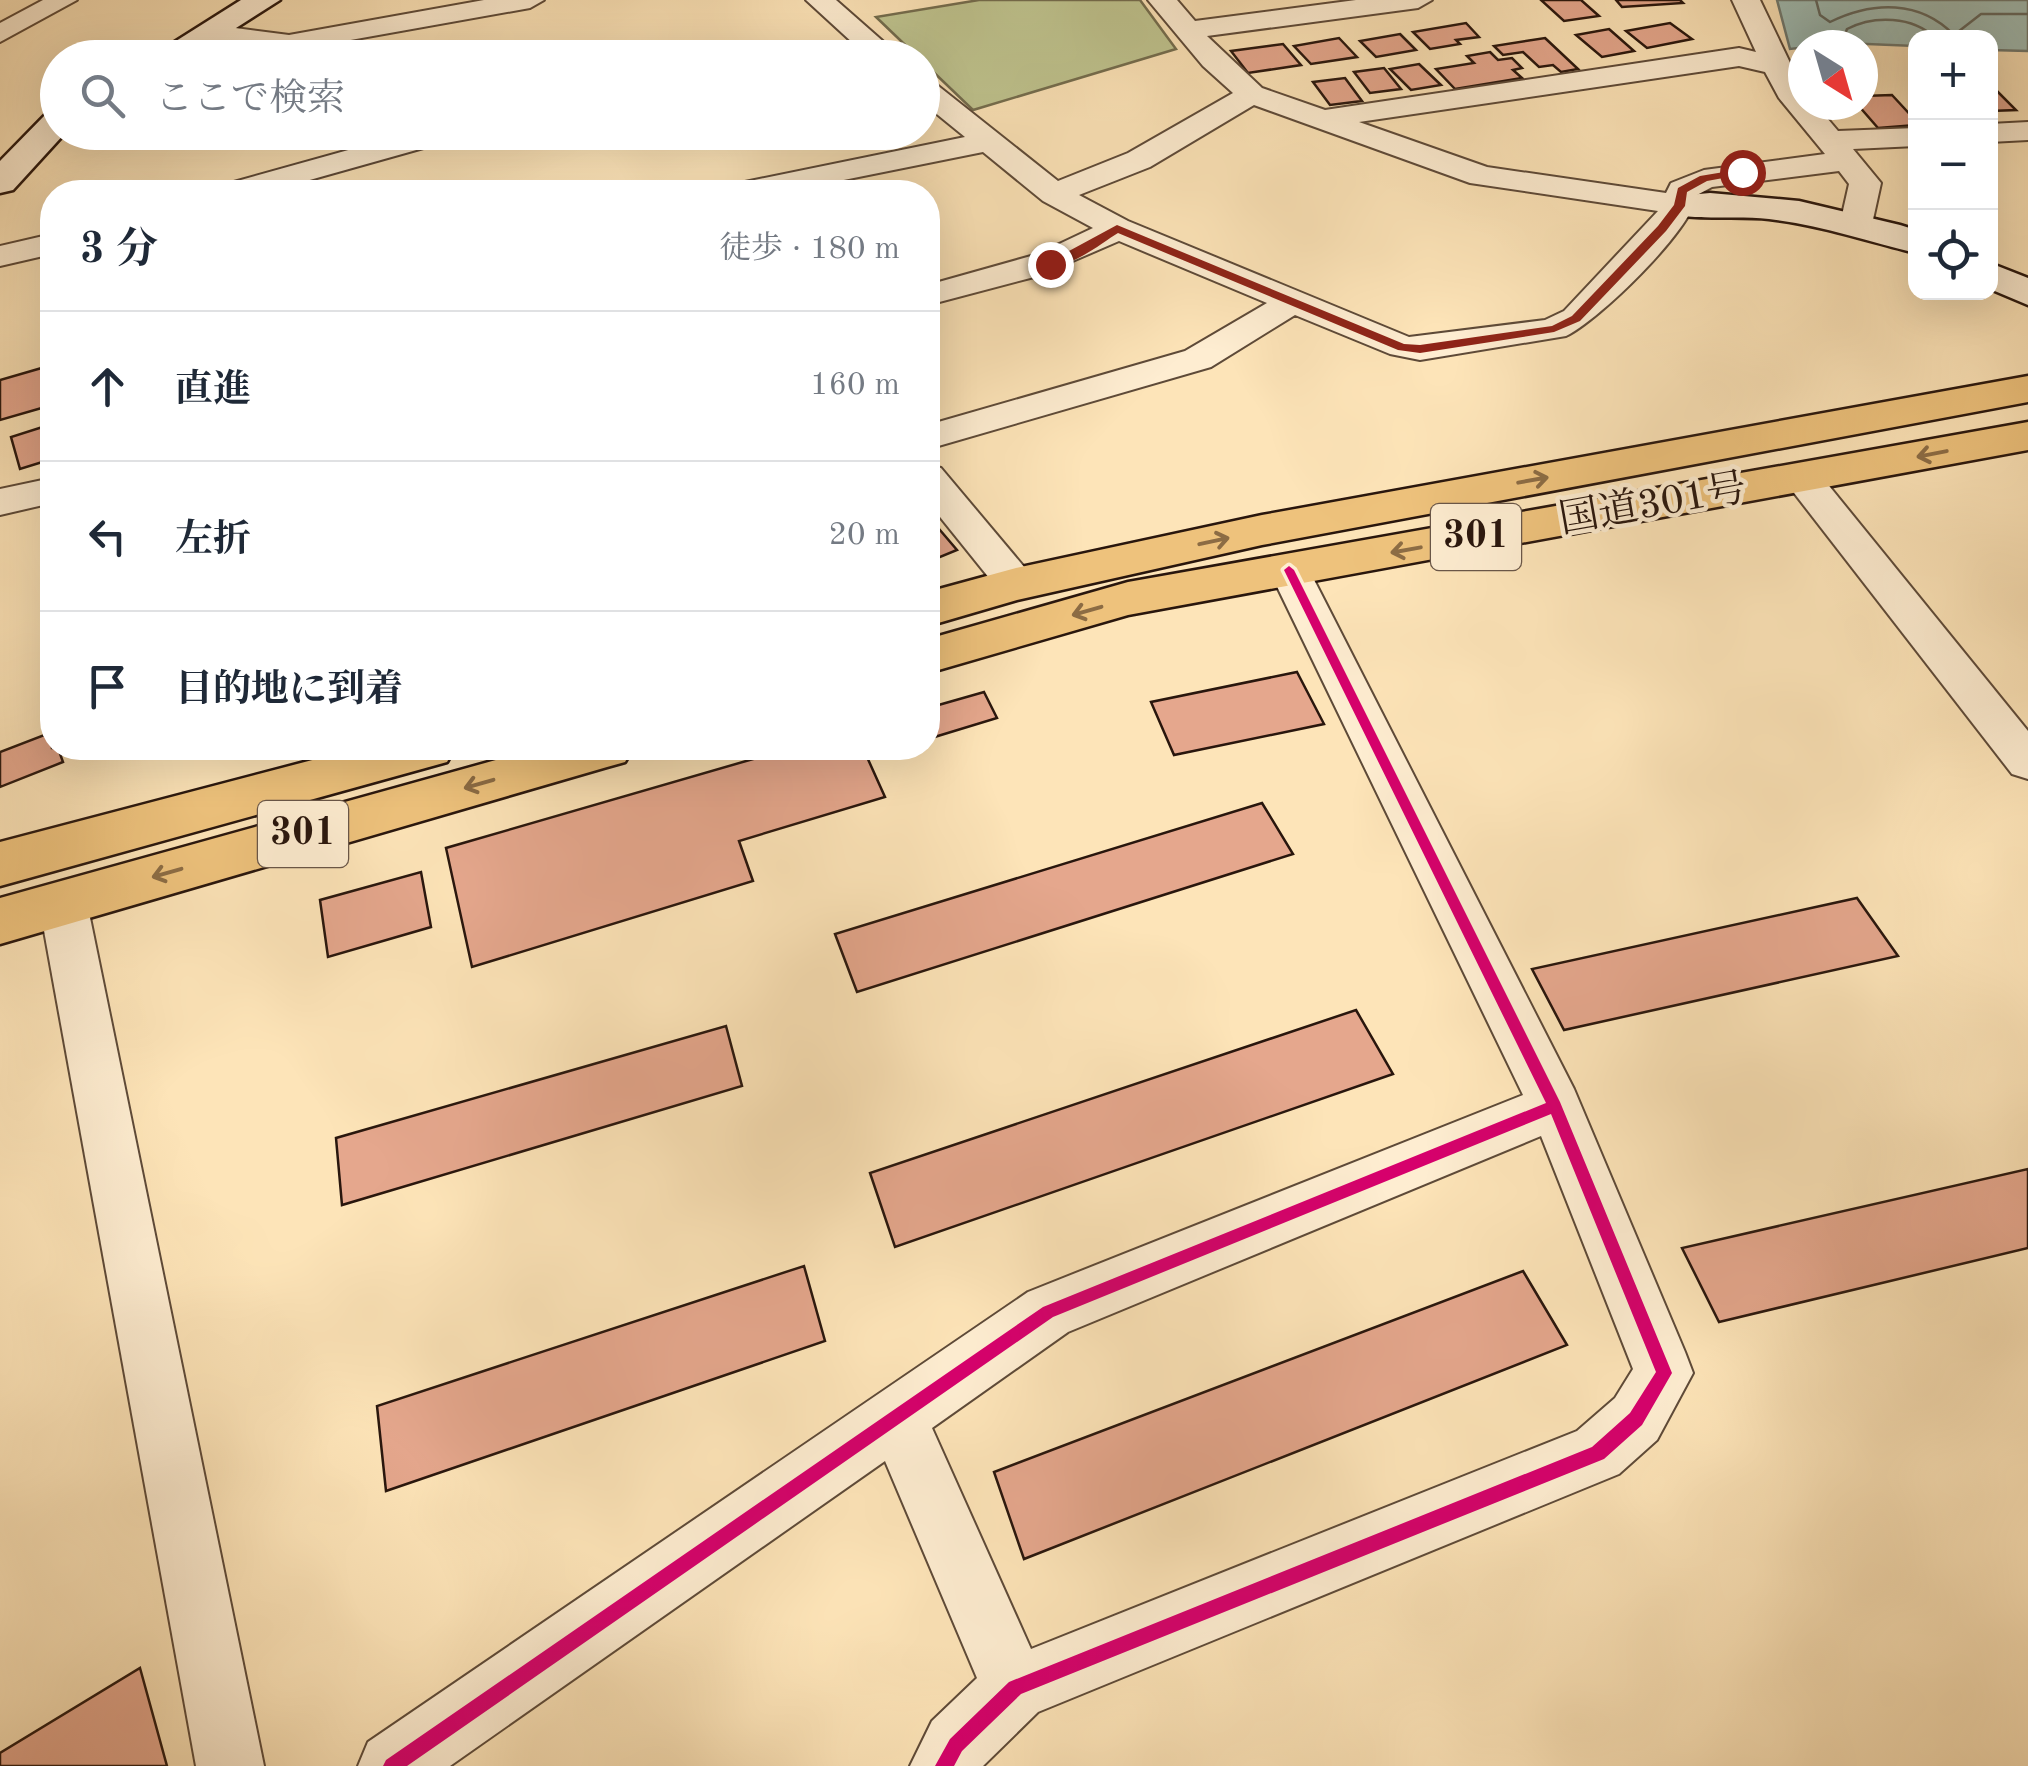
<!DOCTYPE html>
<html lang="ja">
<head>
<meta charset="utf-8">
<style>
	:root { --surface:#fff; --page:#f6f6f7; --text:#1f2937; --muted:#747a83; --line:#e0e1e3 }
	body { margin:0; font-family:"Old Standard TT","Noto Serif JP",serif; background:var(--page); color:var(--text) }
	.controls { position:absolute; right:30px; top:30px; display:grid; overflow:hidden; border-radius:20px; box-shadow:0 10px 40px #0002 }
	.controls button { width:90px; height:90px; display:grid; place-items:center; padding:0; border:0; border-bottom:2px solid var(--line); background:var(--surface); color:var(--text); font:50px sans-serif }
	.compass { position:absolute; left:1788px; top:30px; width:90px; height:90px; border-radius:50%; background:var(--surface); box-shadow:0 10px 40px #0002; rotate:143deg }
	.stop { position:absolute; width:30px; height:30px; margin:-22px; border:8px solid #8f2418; border-radius:50%; background:#fff }
	.stop.end { background:#8f2418; border-color:#fff; box-shadow:0 2px 10px #0008 }
	.list { margin:0; padding:0; list-style:none }
	h2 { display:flex; justify-content:space-between; align-items:center; height:130px; margin:0; padding:0 40px; font-size:42px }
	h2 small { font-size:32px; font-weight:400; color:var(--muted) }
	.list li { display:grid; grid-template-columns:65px 1fr auto; gap:30px; align-items:center; box-sizing:border-box; height:150px; padding:0 40px; border-top:2px solid var(--line) }
	.list b { display:block; font-size:38px; white-space:nowrap }
	.list em { font-size:32px; font-style:normal; color:var(--muted) }
	.icon { flex:none; width:55px; height:55px; fill:none; stroke:currentColor; stroke-width:2; stroke-linecap:round; stroke-linejoin:round }
	.map { position:relative; flex:none; width:2028px; height:1766px; overflow:hidden }
	.search { position:absolute; background:var(--surface); box-shadow:0 10px 40px #0002; left:40px; top:40px; width:900px; height:110px; display:flex; align-items:center; gap:25px; box-sizing:border-box; padding:0 35px; border-radius:55px; color:var(--muted); font-size:38px }
	.panel { position:absolute; background:var(--surface); box-shadow:0 10px 40px #0002; left:40px; top:180px; width:900px; height:580px; border-radius:40px }
	.map>svg:first-child { display:block }
	.green { fill:#bfc48f; stroke:#746d4e; stroke-width:2.5 }
	.water { fill:#a1beb5; stroke:#717b72; stroke-width:2.5 }
	.lines { fill:none; stroke-linecap:round; stroke-linejoin:round }
	.shore { stroke:#656a61; stroke-width:2.5 }
	.building { fill:#e5a78d; stroke:#29160d; stroke-width:2.5 }
	.street-casing { stroke:#5e4a38; stroke-width:4 }
	.secondary-casing { stroke:#29160d; stroke-width:5 }
	.highway-casing { stroke:#29160d; stroke-width:5 }
	.street { fill:#feedd1; fill-rule:evenodd }
	.secondary { fill:#feedd1; fill-rule:evenodd }
	.highway { fill:#eec27c; fill-rule:evenodd }
	.cycleway-casing { stroke:#feedd1; stroke-width:7 }
	.cycleway { fill:#d6006c; fill-rule:evenodd }
	.oneway { stroke:#8c6c44 }
	.route { fill:#8f2418 }
	.labels { text-anchor:middle; dominant-baseline:central; stroke-width:9; stroke-linejoin:round; paint-order:stroke }
	.shield { fill:#feedd1; stroke:#695648; stroke-width:2.5 }
	.shield-label { font-size:38px; font-weight:bold; fill:#29160d }
	.street-label { font-size:40px; fill:#29160d; stroke:#feedd1 }
</style>
</head>
<body>
<div class="map">
<svg width="2028" height="1766" viewBox="0 0 2028 1766">
	<rect width="100%" height="100%" fill="#fde4b8"/>
	<filter id="stains"><feTurbulence type="fractalNoise" baseFrequency=".002" numOctaves="4"/><feColorMatrix values="0 0 0 0 .2 0 0 0 0 .09 0 0 0 0 .02 0 0 0 .5 -.17"/></filter>
	<radialGradient id="worn" r=".72"><stop offset=".6" stop-color="#630" stop-opacity="0"/><stop offset="1" stop-color="#630" stop-opacity=".3"/></radialGradient>
	<!-- green -->
	<polygon class="green" points="979,0 1140,0 1176,49 973,110 876,17"/>
	<!-- water -->
	<polygon class="water" points="1777,0 2028,0 2028,51 1991,50 1990,38 1916,38 1915,46 1843,43 1790,49"/>
	<g class="lines">
		<!-- shore -->
		<g class="shore">
			<path d="M 1816,0 L 1820,15 L 1830,22 C 1873,1 1920,0 1954,35 L 1981,14 L 2028,14"/>
			<path d="M 1841,45 L 1847,29 C 1874,15 1913,16 1935,38"/>
		</g>
	</g>
	<!-- building -->
	<g class="building">
		<polygon points="1541,0 1581,0 1599,16 1564,21"/>
		<polygon points="1616,0 1680,0 1683,3 1622,7"/>
		<polygon points="1466,23 1479,37 1456,40 1460,44 1430,49 1413,32"/>
		<polygon points="1670,23 1692,39 1647,48 1626,31"/>
		<polygon points="1609,29 1634,51 1602,57 1576,35"/>
		<polygon points="1400,34 1416,50 1376,57 1360,41"/>
		<polygon points="1339,38 1357,57 1311,64 1294,46"/>
		<polygon points="1545,38 1578,69 1561,72 1553,65 1539,67 1523,52 1503,55 1494,46"/>
		<polygon points="1283,44 1301,65 1248,73 1231,51"/>
		<polygon points="1490,52 1498,60 1512,58 1522,68 1513,70 1522,78 1455,89 1436,69 1474,63 1467,56"/>
		<polygon points="1419,64 1441,85 1411,90 1390,69"/>
		<polygon points="1384,68 1401,89 1370,93 1354,72"/>
		<polygon points="1345,78 1362,101 1330,105 1313,82"/>
		<polygon points="1990,84 2016,110 1990,111"/>
		<polygon points="1892,95 1916,121 1916,125 1878,128 1858,105 1863,105 1863,96"/>
		<polygon points="52,365 52,405 0,420 0,380"/>
		<polygon points="52,424 52,459 20,469 11,437"/>
		<polygon points="928,516 957,550 928,562"/>
		<polygon points="1297,672 1324,724 1174,755 1151,702"/>
		<polygon points="984,692 997,718 928,739 928,708"/>
		<polygon points="52,732 52,748 58,748 63,762 0,787 0,752"/>
		<polygon points="791,748 897,748 867,757 885,797 739,841 753,881 472,967 446,848"/>
		<polygon points="1262,803 1293,854 857,992 835,934"/>
		<polygon points="421,872 431,927 328,957 320,900"/>
		<polygon points="1857,898 1898,956 1564,1030 1532,969"/>
		<polygon points="1356,1010 1393,1074 895,1247 870,1173"/>
		<polygon points="726,1026 742,1086 342,1205 336,1138"/>
		<polygon points="2028,1169 2028,1248 1719,1322 1682,1248"/>
		<polygon points="804,1266 825,1341 386,1491 377,1406"/>
		<polygon points="1523,1271 1567,1345 1024,1559 994,1472"/>
		<polygon points="140,1668 167,1766 0,1766 0,1753"/>
	</g>
	<g class="lines">
		<!-- street casing -->
		<g class="street-casing">
			<g id="street">
				<polygon points="43,0 77,0 0,42 0,23"/>
				<polygon points="484,0 544,0 530,8 289,51 213,41 199,33 213,25 289,35"/>
				<polygon points="806,0 836,0 902,58 810,58 814,52 854,44"/>
				<path d="M 1148,0 L 1177,0 L 1195,21 L 1356,0 L 1432,0 L 1418,8 L 1207,36 L 1262,88 L 1325,110 L 1739,48 L 1756,52 L 1732,0 L 1760,0 L 1803,90 L 1803,105 L 1816,105 L 1838,131 L 1916,128 L 1916,146 L 1853,149 L 1881,183 L 1872,224 L 1856,234 L 1840,224 L 1849,184 L 1839,171 L 1712,187 L 1697,195 C 1693,229 1598,321 1566,336 L 1420,360 L 1390,354 L 1295,315 L 1211,367 L 928,449 L 928,425 L 1185,351 L 1267,303 L 1119,241 L 1038,276 L 928,305 L 928,285 L 1038,254 L 1093,228 L 1043,201 L 983,152 L 784,192 L 724,192 L 740,183 L 965,137 L 922,102 L 922,78 L 932,81 L 1058,181 L 1128,153 L 1233,93 L 1203,66 ZM 1739,66 L 1765,72 L 1779,98 L 1825,154 L 1704,170 L 1671,183 L 1666,193 L 1487,167 L 1359,122 ZM 1254,105 L 1470,183 L 1658,211 L 1564,311 L 1545,320 L 1409,337 L 1128,221 L 1079,195 L 1150,167 Z"/>
				<polygon points="2028,122 2028,140 1990,142 1990,124"/>
				<polygon points="413,132 463,132 459,138 267,192 218,192 223,185"/>
				<polygon points="52,234 52,254 0,266 0,246"/>
				<polygon points="928,465 941,468 1030,574 1036,584 1030,594 1016,598 1002,594 928,502"/>
				<polygon points="1804,468 1817,471 2028,731 2028,779 2012,774 1791,489 1785,480 1791,471"/>
				<polygon points="52,478 52,503 0,515 0,489"/>
				<path d="M 1289,556 L 1303,560 L 1309,570 L 1574,1089 L 1685,1352 L 1693,1373 L 1657,1440 L 1619,1474 L 1038,1712 L 983,1766 L 910,1766 L 932,1721 L 977,1678 L 885,1461 L 450,1766 L 358,1766 L 368,1742 L 1028,1292 L 1523,1095 L 1269,570 L 1275,560 ZM 1541,1136 L 1633,1369 L 1615,1398 L 1577,1431 L 1031,1649 L 932,1428 L 1068,1332 Z"/>
				<polygon points="63,883 80,889 87,903 264,1766 196,1766 39,903 46,889"/>
			</g>
		</g>
		<!-- secondary casing -->
		<g class="secondary-casing">
			<g id="secondary">
				<polygon points="241,0 280,0 189,58 149,58"/>
				<polygon points="58,111 58,132 66,132 13,190 0,193 0,161 46,114"/>
				<path d="M 1710,193 L 1799,201 L 1900,225 L 1916,230 L 1916,253 C 1867,241 1820,225 1769,219 C 1736,215 1699,221 1667,213 L 1662,205 L 1667,197 Z"/>
				<polygon points="1990,263 2028,278 2028,305 1990,289"/>
			</g>
		</g>
		<!-- highway casing -->
		<g class="highway-casing">
			<g id="highway">
				<polygon points="2028,376 2028,402 1262,545 1017,600 928,626 928,592 1016,568 1262,515"/>
				<polygon points="2028,422 2028,450 1128,615 928,673 928,639 1128,582"/>
				<polygon points="358,748 455,748 447,762 429,767 0,886 0,842"/>
				<polygon points="539,748 633,748 625,762 607,767 0,944 0,898"/>
			</g>
		</g>
		<!-- street -->
		<use href="#street" class="street"/>
		<!-- secondary -->
		<use href="#secondary" class="secondary"/>
		<!-- highway -->
		<use href="#highway" class="highway"/>
		<!-- cycleway casing -->
		<g class="cycleway-casing">
			<polygon id="cycleway" points="1289,566 1294,570 1560,1102 1672,1373 1642,1425 1604,1459 1021,1694 962,1751 954,1766 935,1766 950,1739 1009,1682 1592,1447 1630,1413 1656,1372 1551,1114 1053,1317 407,1766 383,1766 386,1760 1043,1307 1546,1103 1284,570"/>
		</g>
		<!-- cycleway -->
		<use href="#cycleway" class="cycleway"/>
	</g>
	<!-- one-way arrows -->
	<defs><path id="oneway-shaft" d="M-6 0H5M1.5-3L5.5 0L1.5 3" fill="none" stroke-width="1.6" stroke-linecap="round" stroke-linejoin="round" transform="scale(2.5)"/></defs>
	<g class="oneway">
		<use href="#oneway-shaft" transform="translate(1932 454) rotate(169)"/>
		<use href="#oneway-shaft" transform="translate(1533 480) rotate(-10)"/>
		<use href="#oneway-shaft" transform="translate(1214 541) rotate(-12)"/>
		<use href="#oneway-shaft" transform="translate(1406 550) rotate(170)"/>
		<use href="#oneway-shaft" transform="translate(1087 611) rotate(164)"/>
		<use href="#oneway-shaft" transform="translate(479 784) rotate(164)"/>
		<use href="#oneway-shaft" transform="translate(167 873) rotate(164)"/>
	</g>
	<!-- route -->
	<path class="route" d="M 1742,169 L 1745,174 L 1707,181 L 1687,192 L 1685,206 L 1666,231 L 1580,321 L 1554,332 L 1420,353 L 1398,350 L 1118,233 C 1100,244 1065,273 1045,264 L 1117,225 L 1404,344 L 1420,345 L 1552,326 L 1572,316 L 1658,226 L 1674,205 L 1678,188 L 1700,176 Z"/>
	<g class="labels">
		<!-- shield labels -->
		<g class="shield">
			<rect x="1431" y="504" width="90" height="66" rx="8"/>
			<rect x="258" y="801" width="90" height="66" rx="8"/>
		</g>
		<g class="shield-label">
			<text x="1476" y="537">301</text>
			<text x="303" y="834">301</text>
		</g>
		<!-- street labels -->
		<g class="street-label">
			<text transform="translate(1653 506) rotate(-10)">国道301号</text>
		</g>
	</g>
	<rect width="100%" height="100%" filter="url(#stains)"/>
	<rect width="100%" height="100%" fill="url(#worn)"/>
</svg>
<div class="controls">
<button>+</button>
<button>−</button>
<button><svg class="icon" aria-label="locate" viewBox="0 0 24 24"><circle cx="12" cy="12" r="6"/><path d="M12 2v4M12 18v4M2 12h4M18 12h4"/></svg></button>
</div>
<svg class="compass" viewBox="-18 -18 36 36"><path d="M0-13l5 13h-10z" fill="#e53935"/><path d="M0 13l5-13h-10z" fill="#747a83"/></svg>
<div class="stop" style="left:1742px;top:172px"></div>
<div class="stop end" style="left:1050px;top:264px"></div>
<div class="search"><svg class="icon" aria-label="search" viewBox="0 0 24 24"><circle cx="10" cy="10" r="6"/><path d="M15 15l6 6"/></svg>ここで検索</div>
<section class="panel">
<h2>3 分<small>徒歩 · 180 m</small></h2>
<ul class="list">
<li><svg class="icon" aria-label="ahead" viewBox="0 0 24 24"><path d="M12 20V5M6 11l6-6 6 6"/></svg><div><b>直進</b></div><em>160 m</em></li>
<li><svg class="icon" aria-label="left" viewBox="0 0 24 24"><path d="M17 20v-9H6M10 6l-5 5 5 5"/></svg><div><b>左折</b></div><em>20 m</em></li>
<li><svg class="icon" aria-label="arrive" viewBox="0 0 24 24"><path d="M6 21V4h12l-3 4 3 4H6"/></svg><div><b>目的地に到着</b></div></li>
</ul>
</section>
</div>
</body>
</html>
